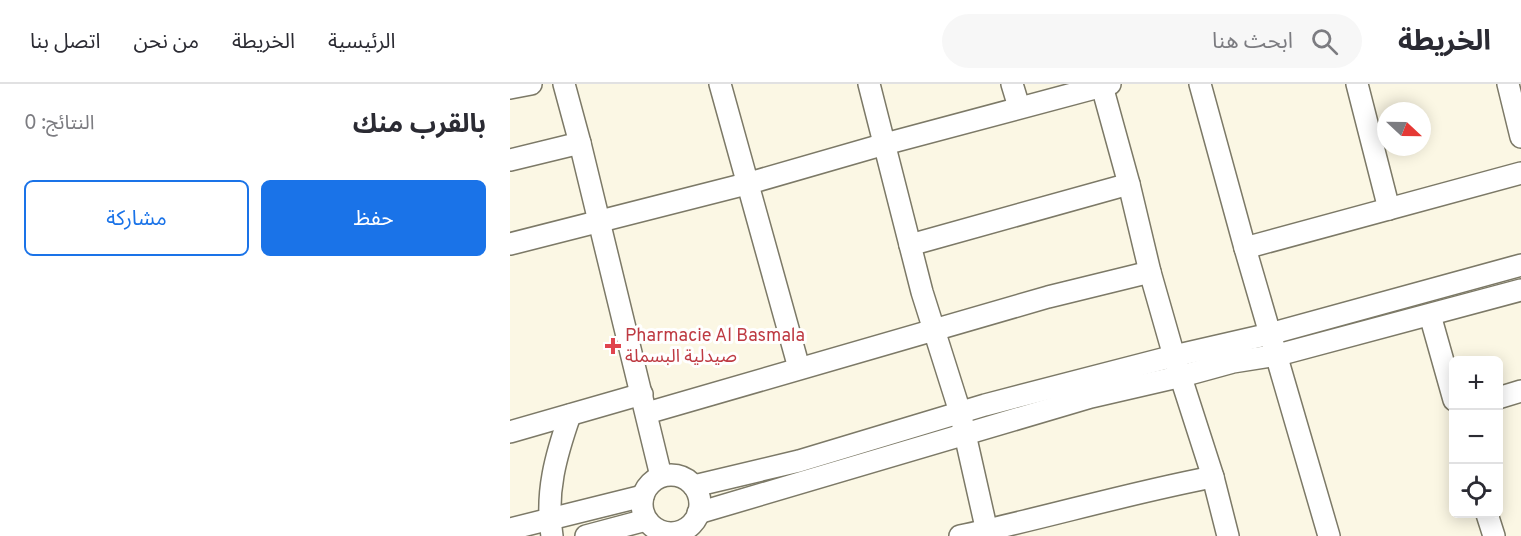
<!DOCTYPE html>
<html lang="ar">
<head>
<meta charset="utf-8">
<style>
	:root { --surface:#fff; --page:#f7f7f7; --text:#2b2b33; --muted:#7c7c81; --line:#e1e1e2; --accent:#1a73e8 }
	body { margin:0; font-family:Overpass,"Noto Sans Arabic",sans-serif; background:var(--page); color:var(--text); direction:rtl }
	.controls { position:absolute; right:18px; bottom:18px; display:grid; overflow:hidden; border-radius:9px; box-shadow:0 3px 15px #0003 }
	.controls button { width:54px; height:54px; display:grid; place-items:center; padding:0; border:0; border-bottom:2px solid var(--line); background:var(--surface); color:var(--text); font:30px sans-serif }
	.compass { position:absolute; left:867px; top:18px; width:54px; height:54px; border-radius:50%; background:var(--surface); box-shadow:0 3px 15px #0003; rotate:112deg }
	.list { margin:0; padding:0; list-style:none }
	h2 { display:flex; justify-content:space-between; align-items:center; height:78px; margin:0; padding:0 24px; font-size:26px }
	h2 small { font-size:20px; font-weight:400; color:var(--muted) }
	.actions { display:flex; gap:12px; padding:18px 24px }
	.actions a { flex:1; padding:14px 0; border:2px solid var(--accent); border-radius:9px; text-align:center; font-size:21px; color:var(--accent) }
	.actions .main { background:var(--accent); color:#fff }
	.icon { flex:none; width:33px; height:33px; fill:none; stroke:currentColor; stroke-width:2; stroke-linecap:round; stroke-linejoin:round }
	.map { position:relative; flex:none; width:1011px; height:452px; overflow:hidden; direction:ltr }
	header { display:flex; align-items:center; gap:36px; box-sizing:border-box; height:84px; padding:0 30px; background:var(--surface); border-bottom:2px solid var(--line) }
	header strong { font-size:28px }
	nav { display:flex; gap:33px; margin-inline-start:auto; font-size:21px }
	.search { width:420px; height:54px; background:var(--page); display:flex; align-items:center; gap:15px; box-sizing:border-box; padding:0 21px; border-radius:33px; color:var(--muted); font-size:22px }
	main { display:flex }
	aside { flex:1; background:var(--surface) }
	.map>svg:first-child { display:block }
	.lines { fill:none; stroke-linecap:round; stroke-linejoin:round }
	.minor-casing { stroke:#7c7967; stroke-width:24 }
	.minor { stroke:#fff; stroke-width:21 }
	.health-dot { fill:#e0444e; stroke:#fff; stroke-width:2 }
	.labels { text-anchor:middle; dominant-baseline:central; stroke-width:6; stroke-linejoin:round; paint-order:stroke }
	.health-label { font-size:18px; fill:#be3a42; stroke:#fff; text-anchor:start }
</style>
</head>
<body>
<header>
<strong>الخريطة</strong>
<div class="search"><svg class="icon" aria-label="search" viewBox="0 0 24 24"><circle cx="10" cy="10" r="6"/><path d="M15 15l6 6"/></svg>ابحث هنا</div>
<nav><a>الرئيسية</a><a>الخريطة</a><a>من نحن</a><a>اتصل بنا</a></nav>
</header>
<main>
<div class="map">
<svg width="1011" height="452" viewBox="0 0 1011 452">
	<rect width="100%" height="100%" fill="#fbf7e4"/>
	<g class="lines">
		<!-- minor casing -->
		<g class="minor-casing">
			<g id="minor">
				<polyline points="54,0 70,59 151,392"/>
				<polyline points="210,0 289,284"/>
				<polyline points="359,0 412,208 450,328 478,452"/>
				<polyline points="502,0 509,23"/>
				<polyline points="690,0 735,164 819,452"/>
				<polyline points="847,0 879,125"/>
				<polyline points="998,0 1011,53"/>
				<polyline points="592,2 619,100 640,188 664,272 703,393 718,452"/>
				<polyline points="0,4 21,0"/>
				<polyline points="0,76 70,59"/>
				<polyline points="0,160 236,100 375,60 600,0"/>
				<polyline points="400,161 619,100"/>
				<polyline points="735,164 1011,89"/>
				<polyline points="920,231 944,316"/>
				<polyline points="988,314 1011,307"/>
				<polyline points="137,329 538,213 640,188"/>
				<polyline points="0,348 132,310"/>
				<circle cx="161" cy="420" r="29"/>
				<polyline points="184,402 289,377 475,321 664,272 760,250 1011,181"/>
				<polyline points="188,429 581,313 672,292 723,278 768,271 1011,206"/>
				<polyline points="977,430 984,452"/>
				<polyline points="0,445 133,412"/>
				<path d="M 42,452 C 35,409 46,371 60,331"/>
				<polyline points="76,452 136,436"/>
				<path d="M 450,452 C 535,434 618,409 703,393"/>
			</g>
		</g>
		<!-- minor -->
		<use href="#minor" class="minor"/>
	</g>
	<!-- markers -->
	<path class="health-dot" d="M100 253h6v6h6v6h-6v6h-6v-6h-6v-6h6z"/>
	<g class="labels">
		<!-- health labels -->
		<g class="health-label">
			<text x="115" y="252">Pharmacie Al Basmala<tspan x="115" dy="21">صيدلية البسملة</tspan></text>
		</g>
	</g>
</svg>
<div class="controls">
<button>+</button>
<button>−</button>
<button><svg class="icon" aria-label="locate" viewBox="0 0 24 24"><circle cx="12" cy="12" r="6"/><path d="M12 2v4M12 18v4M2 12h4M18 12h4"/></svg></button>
</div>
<svg class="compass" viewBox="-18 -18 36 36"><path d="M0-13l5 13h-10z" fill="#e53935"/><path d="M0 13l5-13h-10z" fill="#7c7c81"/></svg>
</div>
<aside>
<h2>بالقرب منك<small>النتائج: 0</small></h2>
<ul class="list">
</ul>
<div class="actions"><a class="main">حفظ</a><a>مشاركة</a></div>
</aside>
</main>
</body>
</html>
